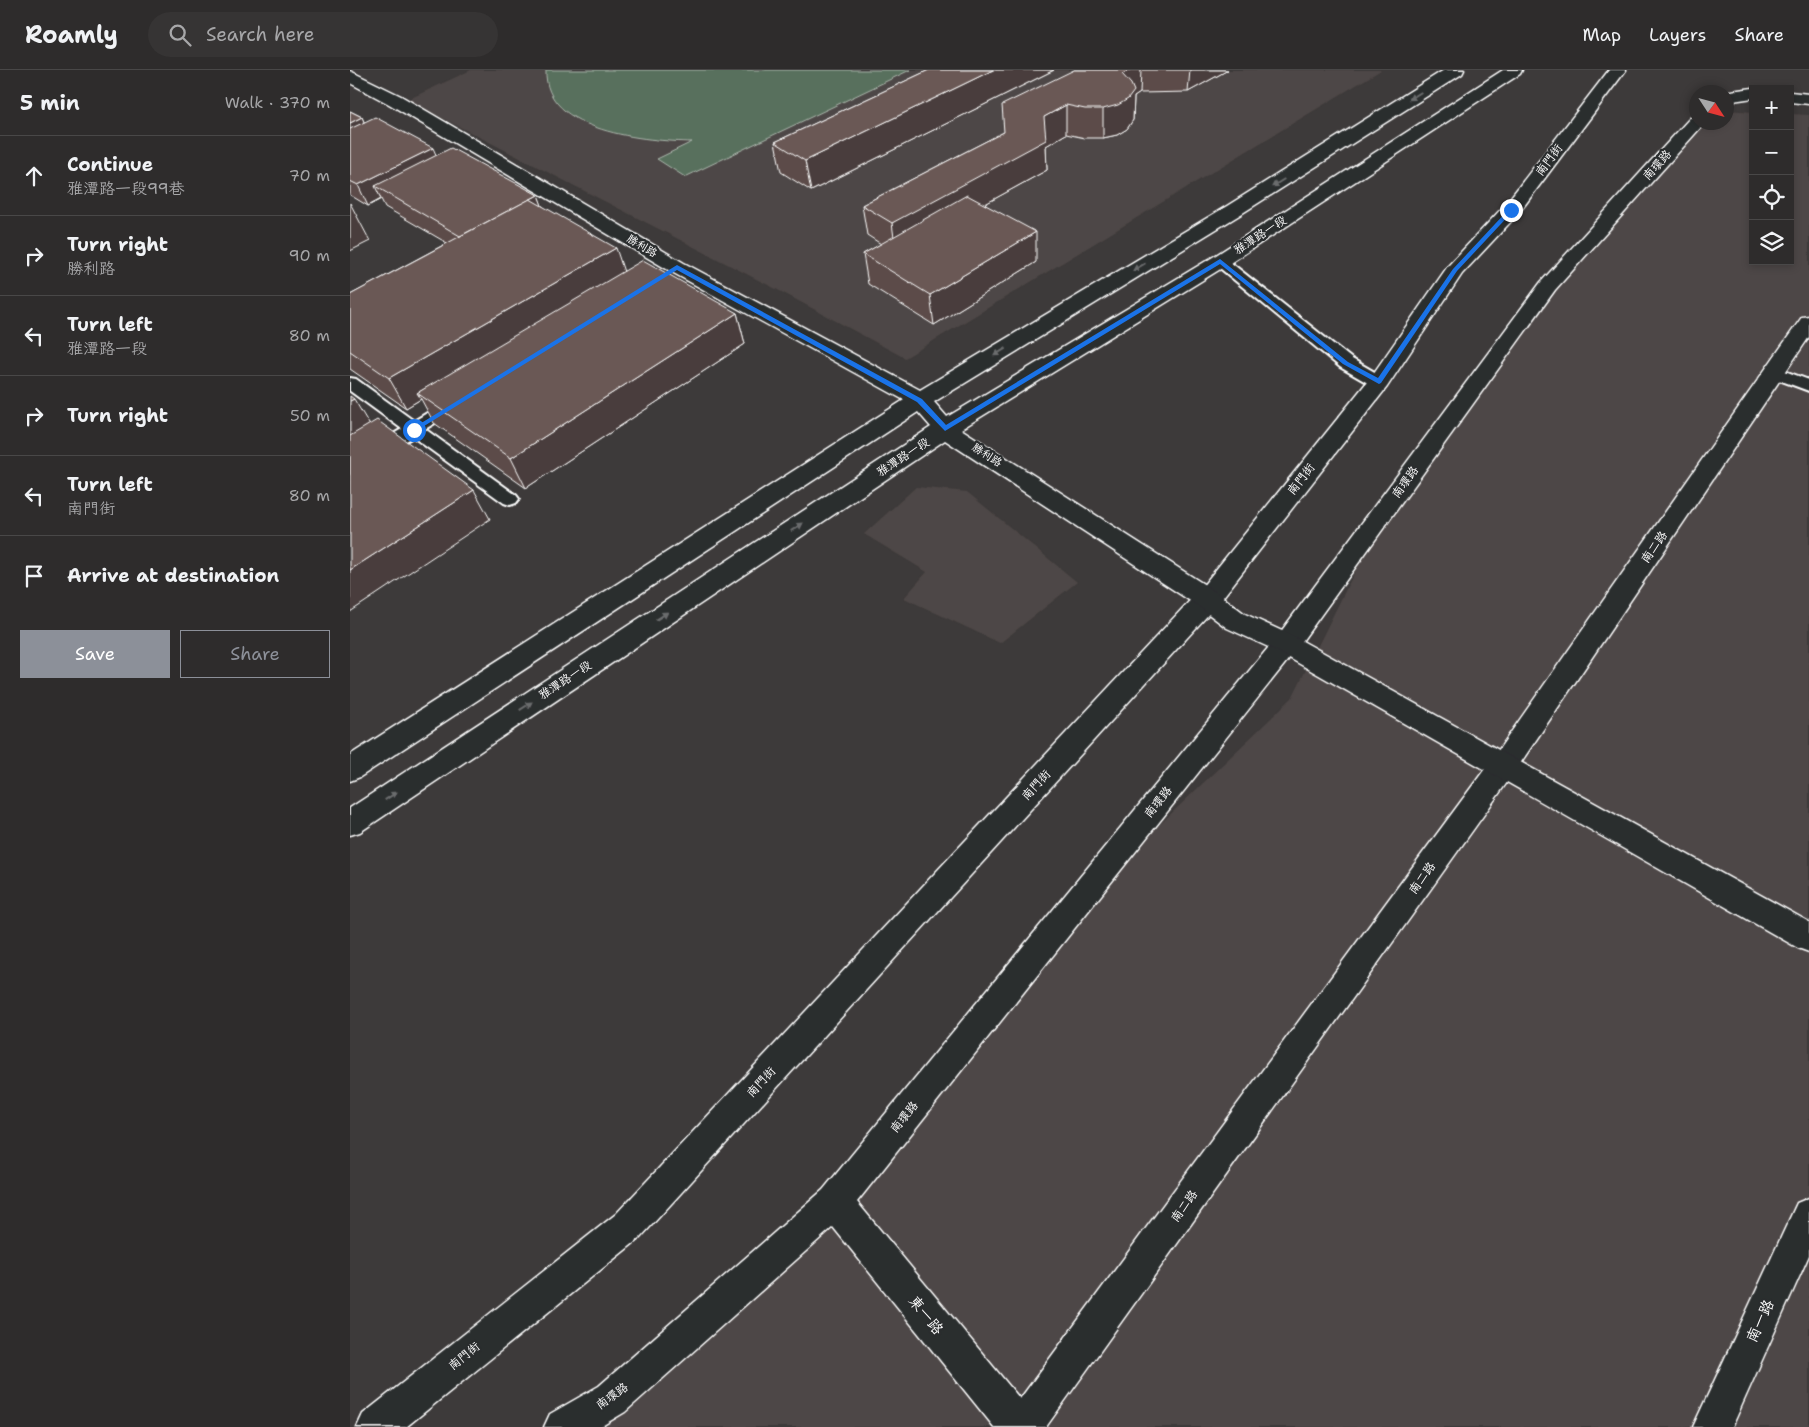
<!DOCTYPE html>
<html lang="en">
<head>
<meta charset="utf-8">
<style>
	:root { --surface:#2e2c2c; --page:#363434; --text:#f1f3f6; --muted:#a7a7a9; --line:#494848; --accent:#8c9099 }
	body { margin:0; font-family:"Shantell Sans","LXGW WenKai TC",sans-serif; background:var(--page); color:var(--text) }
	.controls { position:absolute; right:15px; top:15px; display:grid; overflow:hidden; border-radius:0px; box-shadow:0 2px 8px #0003 }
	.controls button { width:45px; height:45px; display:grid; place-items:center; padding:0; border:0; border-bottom:1px solid var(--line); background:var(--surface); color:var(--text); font:25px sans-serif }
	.compass { position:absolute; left:1339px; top:15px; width:45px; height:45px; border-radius:50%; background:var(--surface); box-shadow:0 2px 8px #0003; rotate:126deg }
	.stop { position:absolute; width:15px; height:15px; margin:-11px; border:4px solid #1a73e8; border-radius:50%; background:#fff }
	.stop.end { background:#1a73e8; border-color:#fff; box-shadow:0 1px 5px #0008 }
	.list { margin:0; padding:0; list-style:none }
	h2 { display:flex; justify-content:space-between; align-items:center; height:65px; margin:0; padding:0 20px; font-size:21px }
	h2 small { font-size:16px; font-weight:400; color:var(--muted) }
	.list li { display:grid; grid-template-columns:32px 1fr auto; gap:15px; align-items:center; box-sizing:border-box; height:80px; padding:0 20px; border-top:1px solid var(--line) }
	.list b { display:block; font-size:19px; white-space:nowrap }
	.list p { margin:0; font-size:16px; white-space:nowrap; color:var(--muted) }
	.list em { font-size:16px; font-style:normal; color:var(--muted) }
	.actions { display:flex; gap:10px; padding:15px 20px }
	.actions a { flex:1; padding:11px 0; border:1px solid var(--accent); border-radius:0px; text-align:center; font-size:18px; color:var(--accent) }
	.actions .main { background:var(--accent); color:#fff }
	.icon { flex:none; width:28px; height:28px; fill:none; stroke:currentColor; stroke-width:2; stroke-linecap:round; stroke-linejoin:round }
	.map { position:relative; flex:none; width:1459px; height:1357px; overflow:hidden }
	header { display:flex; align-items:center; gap:30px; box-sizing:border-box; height:70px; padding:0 25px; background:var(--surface); border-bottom:1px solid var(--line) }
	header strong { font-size:24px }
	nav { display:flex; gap:28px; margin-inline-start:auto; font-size:18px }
	.search { width:350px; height:45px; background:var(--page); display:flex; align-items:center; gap:12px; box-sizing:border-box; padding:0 18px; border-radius:28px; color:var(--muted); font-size:19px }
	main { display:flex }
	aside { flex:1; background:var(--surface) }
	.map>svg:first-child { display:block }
	.built { fill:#4e4746 }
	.green { fill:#58705d; stroke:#acb8ae }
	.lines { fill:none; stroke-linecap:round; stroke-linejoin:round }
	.lane-casing { stroke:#fff; stroke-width:4 }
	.street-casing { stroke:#fff; stroke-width:3 }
	.secondary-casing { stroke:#fff; stroke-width:3 }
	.lane { fill:#2a2d2e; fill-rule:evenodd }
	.street { fill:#2a2d2e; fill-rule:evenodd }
	.secondary { fill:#2a2d2e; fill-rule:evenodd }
	.wall { fill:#5b4c49; stroke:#fff }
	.shaded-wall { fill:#4a3e3c; stroke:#fff }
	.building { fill:#6a5855; stroke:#fff }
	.oneway { fill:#6a6c6d }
	.route { fill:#1a73e8 }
	.labels { text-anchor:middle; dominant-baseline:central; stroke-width:4.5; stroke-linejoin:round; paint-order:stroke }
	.far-street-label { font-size:11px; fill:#fff; stroke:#2a2d2e }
	.street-label { font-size:12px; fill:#fff; stroke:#2a2d2e }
	.near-street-label { font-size:15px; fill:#fff; stroke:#2a2d2e }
</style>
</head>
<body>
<header>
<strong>Roamly</strong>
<div class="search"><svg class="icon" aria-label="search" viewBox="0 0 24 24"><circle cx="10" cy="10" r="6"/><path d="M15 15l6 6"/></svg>Search here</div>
<nav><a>Map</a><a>Layers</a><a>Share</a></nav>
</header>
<main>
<aside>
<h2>5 min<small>Walk · 370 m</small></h2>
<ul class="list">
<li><svg class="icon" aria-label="ahead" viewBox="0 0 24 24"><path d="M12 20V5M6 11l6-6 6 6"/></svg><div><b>Continue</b><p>雅潭路一段99巷</p></div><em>70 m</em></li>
<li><svg class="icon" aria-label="right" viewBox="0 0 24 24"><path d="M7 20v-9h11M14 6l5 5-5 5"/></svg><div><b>Turn right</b><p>勝利路</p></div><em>90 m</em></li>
<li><svg class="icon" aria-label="left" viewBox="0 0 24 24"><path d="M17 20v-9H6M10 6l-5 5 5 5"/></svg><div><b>Turn left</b><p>雅潭路一段</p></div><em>80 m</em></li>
<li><svg class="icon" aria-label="right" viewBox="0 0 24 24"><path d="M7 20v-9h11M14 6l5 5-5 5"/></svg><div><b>Turn right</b></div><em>50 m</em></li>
<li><svg class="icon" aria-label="left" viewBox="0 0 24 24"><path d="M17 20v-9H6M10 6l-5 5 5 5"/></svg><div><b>Turn left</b><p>南門街</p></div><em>80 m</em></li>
<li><svg class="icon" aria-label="arrive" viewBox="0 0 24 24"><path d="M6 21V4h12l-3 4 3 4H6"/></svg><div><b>Arrive at destination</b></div></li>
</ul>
<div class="actions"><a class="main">Save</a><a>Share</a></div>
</aside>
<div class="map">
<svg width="1459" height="1357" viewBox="0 0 1459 1357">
	<rect width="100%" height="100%" fill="#3d3a3a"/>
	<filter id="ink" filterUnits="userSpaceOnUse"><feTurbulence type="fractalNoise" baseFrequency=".02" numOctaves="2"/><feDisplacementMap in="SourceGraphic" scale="10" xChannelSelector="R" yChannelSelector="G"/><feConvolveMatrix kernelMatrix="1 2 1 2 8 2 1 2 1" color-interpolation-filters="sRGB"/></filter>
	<g filter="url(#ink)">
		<!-- built -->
		<g class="built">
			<polygon points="121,0 1031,0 555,288 428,220 57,30"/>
			<polygon points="1377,40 1403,42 1403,191 1440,191 1440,44 1459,45 1459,1357 225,1357 409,1199 687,872 942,628 1028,455 1080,378 1281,126 1346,52 1376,52"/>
			<polygon points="566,417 617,422 727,512 650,573 554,528 577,502 514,464"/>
		</g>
		<!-- green -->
		<path class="green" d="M 196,0 L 560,0 L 335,107 L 307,89 L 342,72 C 298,71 193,63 196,0 Z"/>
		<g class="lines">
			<!-- lane casing -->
			<g class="lane-casing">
				<g id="lane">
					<polygon points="870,187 875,188 1002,289 1035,308 1037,312 1035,316 1023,316 990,297 865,194 863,191 865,188"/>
					<polygon points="1424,297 1459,310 1459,321 1418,306 1416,302 1418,298"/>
					<polygon points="0,308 6,309 64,351 97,331 103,330 109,331 111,335 109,339 75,359 166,425 169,429 166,433 160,435 154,433 63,367 0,403 0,389 52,359 0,321"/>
				</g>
			</g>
			<!-- street casing -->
			<g class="street-casing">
				<g id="street">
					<polygon points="1259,0 1276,0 1168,144 1112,204 1037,317 866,536 290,1168 56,1357 7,1357 13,1344 266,1144 848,522 1021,307 1098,196 1154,136"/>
					<polygon points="1403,18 1407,19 1403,19 1403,28 1376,32 1376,22 1373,22"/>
					<polygon points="1440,22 1459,24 1459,34 1440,32"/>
					<polygon points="1346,47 1346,52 1354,52 1352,56 1205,220 945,581 507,1132 670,1329 1143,688 1452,247 1459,246 1459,267 1163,704 696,1357 644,1357 483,1157 275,1342 250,1357 194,1357 200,1344 249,1316 473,1120 927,567 1191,212 1340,48"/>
					<polygon points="1459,1128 1459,1185 1382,1357 1343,1357 1447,1133"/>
				</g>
			</g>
			<!-- secondary casing -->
			<g class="secondary-casing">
				<polygon id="secondary" points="1094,0 1114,0 1112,4 891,144 584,332 597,347 863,187 1153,0 1172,0 1170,4 877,195 611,359 866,522 895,544 945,567 1459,852 1459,882 1448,878 927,581 877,558 848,536 595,370 10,762 0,765 0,738 581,357 568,342 10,707 0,711 0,685 554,330 320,201 39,34 0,13 0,1 51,26 334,193 570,320 877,136"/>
			</g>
			<!-- lane -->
			<use href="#lane" class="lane"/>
			<!-- street -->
			<use href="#street" class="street"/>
			<!-- secondary -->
			<use href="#secondary" class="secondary"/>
		</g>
		<!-- wall -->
		<g class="wall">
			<polygon points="579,0 704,0 461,121 431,102 425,72"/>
			<polygon points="724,0 878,0 838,22 790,23 784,27 783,50 777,59 767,65 753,68 735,68 716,64 696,76 697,100 635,134 686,192 584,255 518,214 513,184 531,174 517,165 512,135 654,62"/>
			<polygon points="0,41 12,47 14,52 86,85 188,125 192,136 274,201 387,243 395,274 176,418 84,353 71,329 56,338 0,299 0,225 97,173 35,137 31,129 18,136 0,125"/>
		</g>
		<!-- shaded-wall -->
		<g class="shaded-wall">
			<polygon points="643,0 704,0 461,121 455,91"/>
			<polygon points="780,0 791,0 790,23 784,27 783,50 777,59 767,65 753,68 753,39 772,4"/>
			<polygon points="840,0 878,0 838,22"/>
			<polygon points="716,35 716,64 696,76 697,100 546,183 542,153 694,47"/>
			<polygon points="12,47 16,57 0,65 0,53"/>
			<polygon points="83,78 92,98 25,116 31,129 18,136 8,115"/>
			<polygon points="188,125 196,146 112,167"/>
			<polygon points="0,133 20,171 0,181"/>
			<polygon points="686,162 686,192 584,255 580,225"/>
			<polygon points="266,178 276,208 67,323 71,329 56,338 39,308"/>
			<polygon points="387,243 395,274 176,418 161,388"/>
			<polygon points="4,329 22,359 0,371 0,331"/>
			<polygon points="124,420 140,449 0,542 0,500"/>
		</g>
		<!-- building -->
		<g class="building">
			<polygon points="579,0 643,0 455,91 425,72"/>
			<polygon points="724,0 780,0 772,4 781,14 784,21 778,29 768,35 753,39 735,39 716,35 694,47 696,70 542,153 512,135 654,62 652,35"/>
			<polygon points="0,41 12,47 0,53"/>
			<polygon points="25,47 83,78 8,115 0,111 0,59"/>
			<polygon points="101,78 188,125 110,166 25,116"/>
			<polygon points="617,125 686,162 580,225 513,184"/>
			<polygon points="180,129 266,178 39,308 0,281 0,225"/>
			<polygon points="293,190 387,243 161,388 67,323"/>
			<polygon points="0,326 4,329 0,331"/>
			<polygon points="27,350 124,420 0,500 0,366"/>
		</g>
		<!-- one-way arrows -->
		<defs><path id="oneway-solid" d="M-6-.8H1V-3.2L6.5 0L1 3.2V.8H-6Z" transform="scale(1.25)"/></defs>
		<g class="oneway">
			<use href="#oneway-solid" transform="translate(1065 26) rotate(148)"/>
			<use href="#oneway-solid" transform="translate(928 113) rotate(148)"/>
			<use href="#oneway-solid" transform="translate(789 197) rotate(149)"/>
			<use href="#oneway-solid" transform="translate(650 282) rotate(149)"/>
			<use href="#oneway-solid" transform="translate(447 457) rotate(-33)"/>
			<use href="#oneway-solid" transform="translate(312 546) rotate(-33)"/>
			<use href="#oneway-solid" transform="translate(176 636) rotate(-33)"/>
			<use href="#oneway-solid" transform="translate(41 726) rotate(-33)"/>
		</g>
	</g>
	<!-- route -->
	<polygon class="route" points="1159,139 1164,140 1107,201 1031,313 1029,314 993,294 870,194 595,361 567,332 327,200 66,361 60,360 327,195 572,329 596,355 870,189 998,292 1028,308 1103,199"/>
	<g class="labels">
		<!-- far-street labels -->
		<g class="far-street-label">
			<text transform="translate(292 176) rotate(31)">勝利路</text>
			<text transform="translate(637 385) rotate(33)">勝利路</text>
		</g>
		<!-- street labels -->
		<g class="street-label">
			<text transform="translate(1199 90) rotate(-53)">南門街</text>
			<text transform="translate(1307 95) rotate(-48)">南環路</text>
			<text transform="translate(910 165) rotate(-33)">雅潭路一段</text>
			<text transform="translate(553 387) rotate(-33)">雅潭路一段</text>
			<text transform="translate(951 409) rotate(-52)">南門街</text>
			<text transform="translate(1055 412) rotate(-54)">南環路</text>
			<text transform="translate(1304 477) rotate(-55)">南二路</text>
			<text transform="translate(215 610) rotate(-33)">雅潭路一段</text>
			<text transform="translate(686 715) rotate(-47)">南門街</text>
			<text transform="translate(808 732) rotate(-51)">南環路</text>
			<text transform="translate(1072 808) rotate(-54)">南二路</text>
			<text transform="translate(411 1012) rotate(-47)">南門街</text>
			<text transform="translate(554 1047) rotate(-51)">南環路</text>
			<text transform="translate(834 1136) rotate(-54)">南二路</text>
			<text transform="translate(114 1286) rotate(-39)">南門街</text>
			<text transform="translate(262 1326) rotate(-36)">南環路</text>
		</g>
		<!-- near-street labels -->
		<g class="near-street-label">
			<text transform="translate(576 1245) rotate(51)">東一路</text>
			<text transform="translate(1410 1251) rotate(-65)">南一路</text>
		</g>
	</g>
</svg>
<div class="controls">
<button>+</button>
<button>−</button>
<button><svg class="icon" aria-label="locate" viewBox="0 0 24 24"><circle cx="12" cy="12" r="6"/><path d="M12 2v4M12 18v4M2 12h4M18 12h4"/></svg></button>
<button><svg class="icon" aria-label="layers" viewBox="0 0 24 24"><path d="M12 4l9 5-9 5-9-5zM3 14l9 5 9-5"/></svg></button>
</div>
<svg class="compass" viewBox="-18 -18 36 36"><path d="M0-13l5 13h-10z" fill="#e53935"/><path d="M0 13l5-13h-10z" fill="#a7a7a9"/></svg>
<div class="stop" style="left:64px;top:360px"></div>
<div class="stop end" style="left:1161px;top:140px"></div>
</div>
</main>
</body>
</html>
